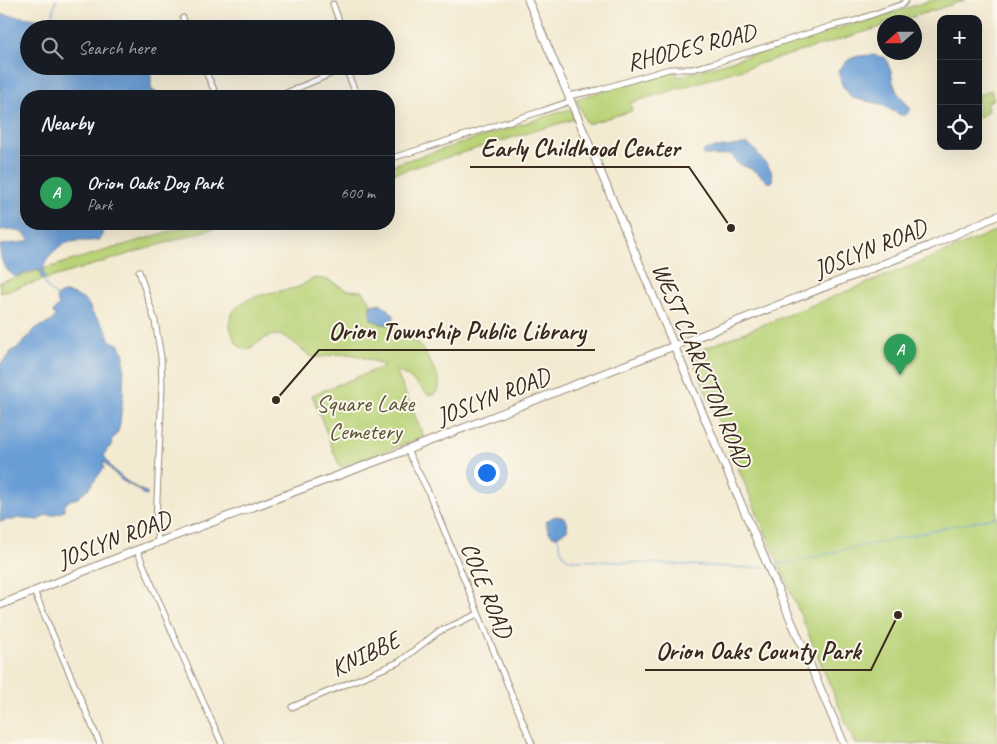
<!DOCTYPE html>
<html lang="en">
<head>
<meta charset="utf-8">
<style>
	:root { --surface:#171b24; --page:#242831; --text:#f1f3f6; --muted:#9ea1a6; --line:#363941; --accent:#2563eb }
	body { margin:0; font-family:Caveat,sans-serif; background:var(--page); color:var(--text) }
	.controls { position:absolute; right:15px; top:15px; display:grid; overflow:hidden; border-radius:10px; box-shadow:0 5px 20px #0002 }
	.controls button { width:45px; height:45px; display:grid; place-items:center; padding:0; border:0; border-bottom:1px solid var(--line); background:var(--surface); color:var(--text); font:25px sans-serif }
	.compass { position:absolute; left:877px; top:15px; width:45px; height:45px; border-radius:50%; background:var(--surface); box-shadow:0 5px 20px #0002; rotate:249deg }
	.you { position:absolute; left:486px; top:472px; width:18px; height:18px; margin:-12px; border:4px solid #fff; border-radius:50%; background:#1a73e8; box-shadow:0 0 0 8px #1a73e833 }
	.badge { display:grid; place-items:center; width:32px; height:32px; border-radius:50%; background:var(--accent); color:#fff; font-size:16px; font-weight:700 }
	.pin { position:absolute; translate:-50% -41px; filter:drop-shadow(0 1px 2px #0008) }
	.pin::after { content:''; position:absolute; top:26px; width:18px; height:15px; background:inherit; clip-path:polygon(0 0,100% 0,50% 100%) }
	.list { margin:0; padding:0; list-style:none }
	h2 { display:flex; justify-content:space-between; align-items:center; height:65px; margin:0; padding:0 20px; font-size:21px }
	h2 small { font-size:16px; font-weight:400; color:var(--muted) }
	.list li { display:grid; grid-template-columns:32px 1fr auto; gap:15px; align-items:center; box-sizing:border-box; height:75px; padding:0 20px; border-top:1px solid var(--line) }
	.list b { display:block; font-size:19px; white-space:nowrap }
	.list p { margin:0; font-size:16px; white-space:nowrap; color:var(--muted) }
	.list em { font-size:16px; font-style:normal; color:var(--muted) }
	.icon { flex:none; width:28px; height:28px; fill:none; stroke:currentColor; stroke-width:2; stroke-linecap:round; stroke-linejoin:round }
	.map { position:relative; flex:none; width:997px; height:744px; overflow:hidden }
	.search { position:absolute; background:var(--surface); box-shadow:0 5px 20px #0002; left:20px; top:20px; width:375px; height:55px; display:flex; align-items:center; gap:12px; box-sizing:border-box; padding:0 18px; border-radius:28px; color:var(--muted); font-size:19px }
	.panel { position:absolute; background:var(--surface); box-shadow:0 5px 20px #0002; left:20px; top:90px; width:375px; height:140px; border-radius:20px }
	.map>svg:first-child { display:block }
	.green { fill:#bad378; stroke:#7a7e4b }
	.water { fill:#699dd5; stroke:#52647a }
	.lines { fill:none; stroke-linecap:round; stroke-linejoin:round }
	.stream { stroke:#699dd5; stroke-width:1 }
	.street-casing { stroke:#978a78; stroke-width:7 }
	.secondary-casing { stroke:#978a78; stroke-width:9 }
	.street { stroke:#fff; stroke-width:5 }
	.secondary { stroke:#fff; stroke-width:7 }
	.labels { text-anchor:middle; dominant-baseline:central; stroke-width:4; stroke-linejoin:round; paint-order:stroke }
	.street-label { font-size:24px; fill:#3b2a1e; stroke:#fbf7ec }
	.park-label { font-size:24px; fill:#5b5434; stroke:#fbf7ec }
	.leader { fill:none; stroke:#3b2a1e; stroke-width:2 }
	.callout-dot { fill:#3b2a1e; stroke:#fbf7ec; stroke-width:2 }
	.callout-label { font-size:25px; text-anchor:middle; font-weight:bold; fill:#3b2a1e; stroke:#fbf7ec; stroke-width:4; stroke-linejoin:round; paint-order:stroke }
</style>
</head>
<body>
<div class="map">
<svg width="997" height="744" viewBox="0 0 997 744">
	<rect width="100%" height="100%" fill="#fbf7ec"/>
	<filter id="ink" filterUnits="userSpaceOnUse"><feTurbulence type="fractalNoise" baseFrequency=".02" numOctaves="2"/><feDisplacementMap in="SourceGraphic" scale="10" xChannelSelector="R" yChannelSelector="G"/><feConvolveMatrix kernelMatrix="1 2 1 2 8 2 1 2 1" color-interpolation-filters="sRGB"/></filter>
	<filter id="wash" filterUnits="userSpaceOnUse"><feTurbulence type="fractalNoise" baseFrequency=".0096" numOctaves="4" result="noise"/><feDisplacementMap in="SourceGraphic" scale="20" xChannelSelector="R" yChannelSelector="G"/><feGaussianBlur stdDeviation="1.12" result="paint"/><feColorMatrix in="noise" values="0 0 0 0 0 0 0 0 0 0 0 0 0 0 0 0 0 1.4 0 .05"/><feComposite in="paint" operator="in"/></filter>
	<g filter="url(#wash)">
		<rect width="100%" height="100%" fill="#f3ead2"/>
		<!-- green -->
		<g class="green">
			<polygon points="933,0 966,0 897,22 884,22 884,26 630,103 632,111 587,124 576,99 675,69 678,77"/>
			<polygon points="991,90 994,99 986,103 988,110 986,113 979,118 978,118 978,95"/>
			<polygon points="570,109 574,119 389,175 389,166"/>
			<polygon points="194,224 228,224 0,293 0,282"/>
			<polygon points="997,230 997,744 855,744 690,354 953,249"/>
			<path d="M 315,278 L 328,280 L 347,290 L 363,291 L 370,301 L 370,314 L 380,324 L 388,325 L 418,343 L 430,361 L 439,380 L 439,389 L 434,395 L 428,395 C 419,386 409,375 396,371 L 424,437 L 340,468 L 312,395 L 385,366 C 371,360 355,353 340,354 C 330,354 318,360 309,356 C 307,354 305,352 303,350 C 295,344 288,336 277,335 C 264,335 256,346 246,350 C 236,346 236,342 232,333 C 231,329 229,325 230,322 C 232,295 275,293 295,288 C 304,286 306,281 315,278 Z"/>
		</g>
		<!-- water -->
		<g class="water">
			<path d="M 0,14 L 59,22 L 79,29 L 29,29 L 29,66 L 151,66 L 151,89 L 161,96 L 26,96 L 26,224 L 101,224 C 102,229 103,234 101,239 L 99,240 C 90,242 80,240 70,242 C 62,244 52,252 47,259 C 45,263 44,267 43,271 L 46,277 L 43,279 L 41,278 L 40,271 L 35,270 L 20,275 L 14,276 C 2,268 0,258 0,245 L 24,242 L 29,240 L 29,239 C 23,229 11,229 0,230 Z"/>
			<path d="M 873,55 L 886,58 L 891,72 L 893,82 L 897,92 L 911,109 L 906,115 L 900,115 L 881,104 L 852,98 L 842,85 L 838,70 C 851,56 854,56 873,55 Z"/>
			<path d="M 747,144 C 755,148 757,153 762,159 C 769,167 774,171 772,182 L 769,183 C 764,180 761,175 756,172 C 750,168 743,166 737,163 C 729,149 730,155 716,156 C 712,156 708,155 703,155 L 703,152 L 705,150 L 709,149 Z"/>
			<path d="M 63,293 C 72,293 83,297 89,305 C 91,309 91,313 95,316 C 102,324 108,328 109,340 L 118,344 L 122,349 L 124,356 L 123,396 L 120,423 L 118,432 L 111,441 L 112,446 L 108,448 L 104,455 C 110,469 122,478 135,487 C 140,490 146,491 148,495 L 145,496 L 137,489 L 121,480 L 103,461 L 104,468 L 89,488 L 85,491 L 78,498 L 70,500 L 65,505 L 64,511 L 53,515 L 46,515 L 38,520 L 19,518 L 13,520 L 7,520 L 0,522 L 0,364 L 9,356 L 11,351 L 19,347 L 33,331 L 38,327 L 51,322 L 55,316 L 53,312 L 59,305 L 56,298 L 59,295 Z"/>
			<path d="M 380,303 L 388,309 L 394,315 L 393,323 C 385,326 379,323 371,319 L 370,314 L 371,305 Z"/>
			<path d="M 556,516 C 566,517 569,520 567,530 L 555,537 C 549,535 547,528 546,522 L 551,518 Z"/>
		</g>
		<g class="lines">
			<!-- stream -->
			<g class="stream">
				<polyline points="51,21 56,0"/>
				<polyline points="43,279 48,289 57,296"/>
				<path d="M 557,536 C 562,547 559,557 573,560 L 753,568 L 764,567"/>
				<polyline points="771,565 795,562 851,548 906,537 933,530 938,530 949,526 958,525 997,517"/>
			</g>
		</g>
	</g>
	<g filter="url(#ink)">
		<g class="lines">
			<!-- street casing -->
			<g class="street-casing">
				<g id="street">
					<polyline points="333,4 342,29"/>
					<polyline points="183,18 187,29"/>
					<polyline points="203,66 217,96"/>
					<polyline points="347,66 346,69 357,96"/>
					<polyline points="286,93 347,67"/>
					<polyline points="568,96 598,90 669,69 692,69 711,64 832,26 854,21 903,4 906,0"/>
					<polyline points="389,159 542,111 571,101"/>
					<polyline points="139,271 155,321 161,357 162,387 156,522 158,542"/>
					<polyline points="407,450 428,491 532,744"/>
					<polyline points="137,550 172,632 222,744"/>
					<polyline points="34,591 100,744"/>
					<polyline points="292,707 399,662 438,632 478,614"/>
				</g>
			</g>
			<!-- secondary casing -->
			<g class="secondary-casing">
				<g id="secondary">
					<polyline points="528,0 719,452 844,744"/>
					<polyline points="0,605 137,550 407,450 674,346 929,246 997,216"/>
				</g>
			</g>
			<!-- street -->
			<use href="#street" class="street"/>
			<!-- secondary -->
			<use href="#secondary" class="secondary"/>
		</g>
	</g>
	<g class="labels">
		<!-- street labels -->
		<g class="street-label">
			<text transform="translate(691 47) rotate(-14)">RHODES ROAD</text>
			<text transform="translate(870 248) rotate(-22)">JOSLYN ROAD</text>
			<text transform="translate(702 365) rotate(67)">WEST CLARKSTON ROAD</text>
			<text transform="translate(493 396) rotate(-21)">JOSLYN ROAD</text>
			<text transform="translate(114 539) rotate(-21)">JOSLYN ROAD</text>
			<text transform="translate(487 590) rotate(68)">COLE ROAD</text>
			<text transform="translate(365 654) rotate(-26)">KNIBBE</text>
		</g>
		<!-- park labels -->
		<g class="park-label">
			<text x="365" y="403">Square Lake<tspan x="365" dy="28">Cemetery</tspan></text>
		</g>
	</g>
	<!-- callouts -->
	<path class="leader" d="M731 228L689 167H470M276 400L319 350H595M898 615L871 670H645"/>
	<g class="callout-dot">
		<circle cx="731" cy="228" r="5"/>
		<circle cx="276" cy="400" r="5"/>
		<circle cx="898" cy="615" r="5"/>
	</g>
	<g class="callout-label">
		<text x="580" y="156">Early Childhood Center</text>
		<text x="457" y="339">Orion Township Public Library</text>
		<text x="758" y="659">Orion Oaks County Park</text>
	</g>
</svg>
<div class="controls">
<button>+</button>
<button>−</button>
<button><svg class="icon" aria-label="locate" viewBox="0 0 24 24"><circle cx="12" cy="12" r="6"/><path d="M12 2v4M12 18v4M2 12h4M18 12h4"/></svg></button>
</div>
<svg class="compass" viewBox="-18 -18 36 36"><path d="M0-13l5 13h-10z" fill="#e53935"/><path d="M0 13l5-13h-10z" fill="#9ea1a6"/></svg>
<div class="you"></div>
<div class="pin badge" style="left:900px;top:375px;background:#2e9e5b">A</div>
<div class="search"><svg class="icon" aria-label="search" viewBox="0 0 24 24"><circle cx="10" cy="10" r="6"/><path d="M15 15l6 6"/></svg>Search here</div>
<section class="panel">
<h2>Nearby<small></small></h2>
<ul class="list">
<li><span class="badge" style="background:#2e9e5b">A</span><div><b>Orion Oaks Dog Park</b><p>Park</p></div><em>600 m</em></li>
</ul>
</section>
</div>
</body>
</html>
